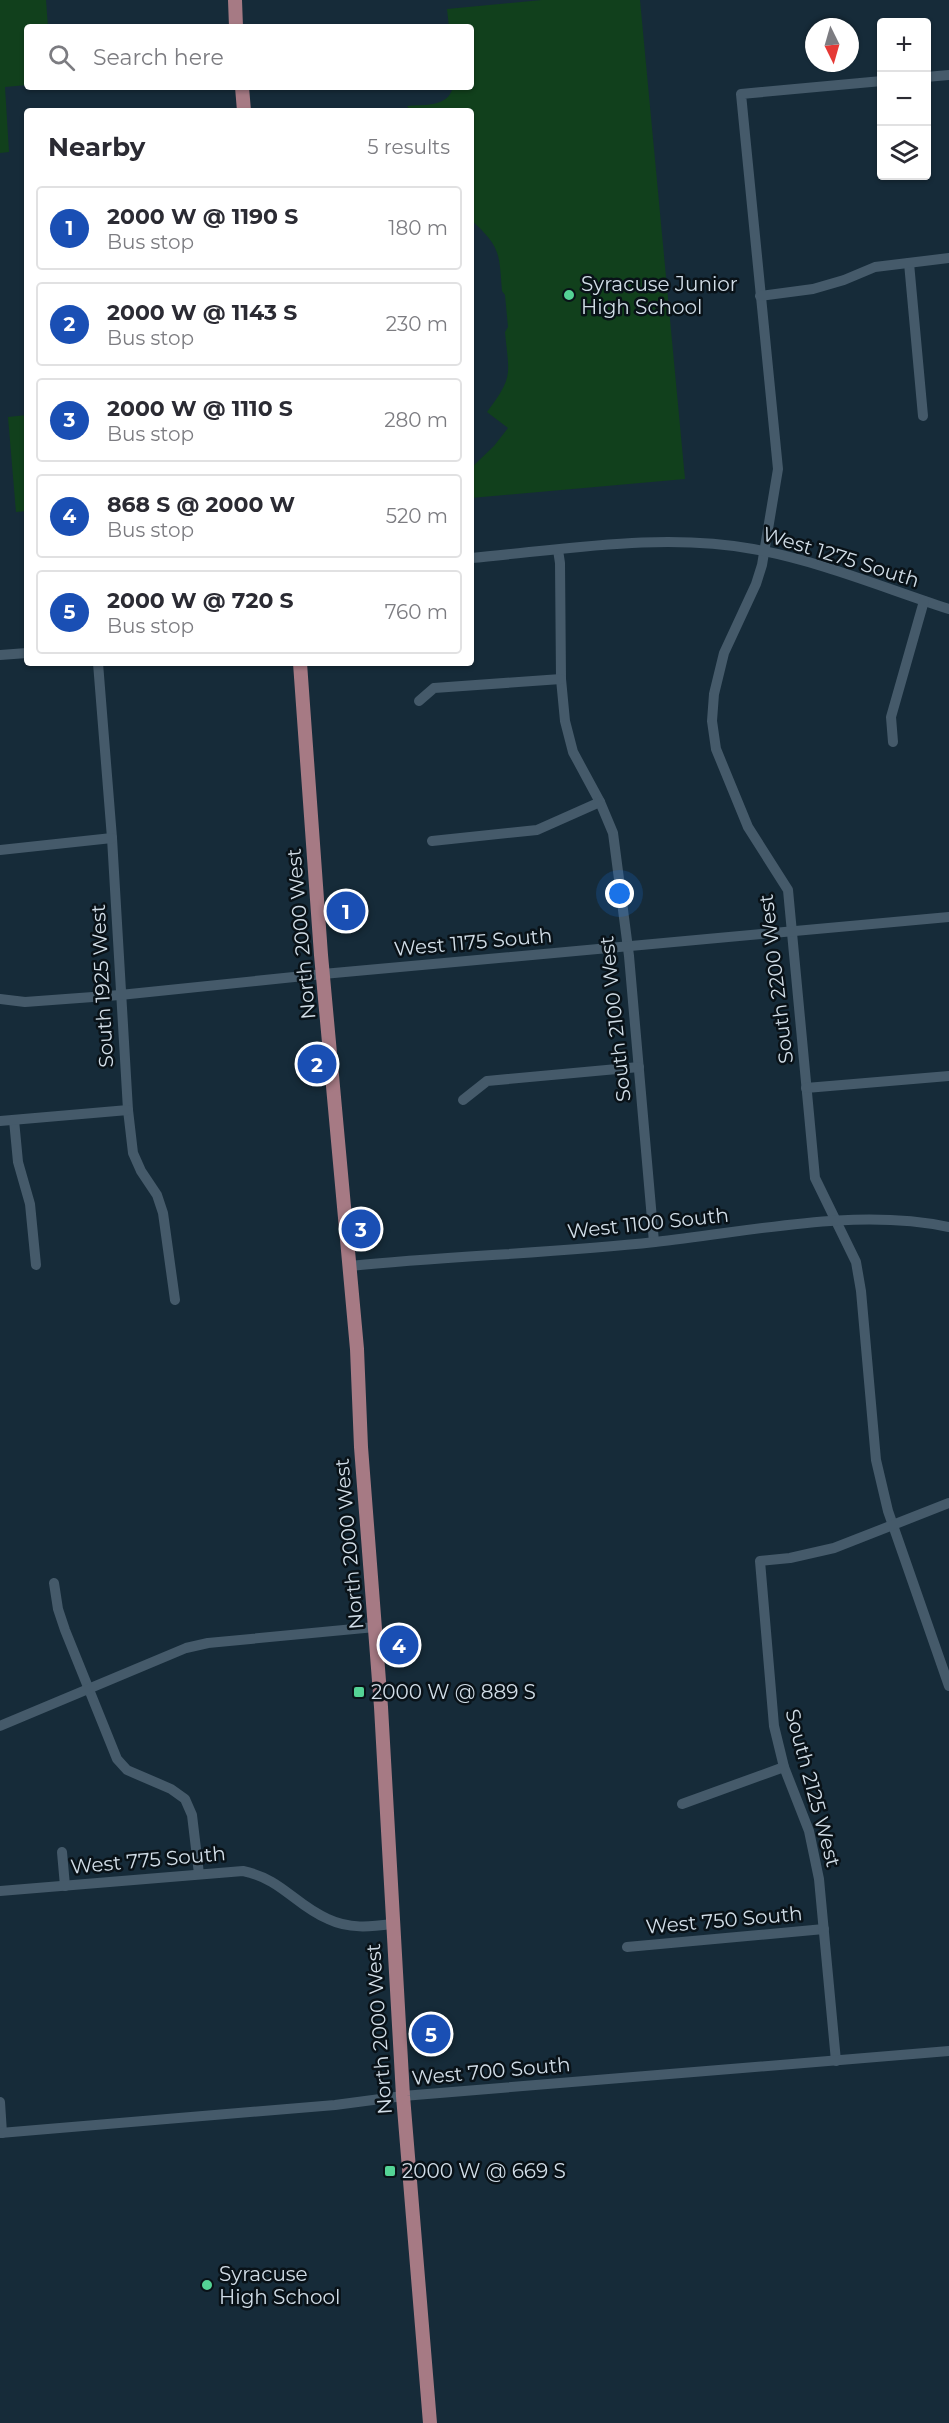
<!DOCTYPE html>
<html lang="en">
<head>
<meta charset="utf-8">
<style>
	:root { --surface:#fff; --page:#f2f2f3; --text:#2b2b33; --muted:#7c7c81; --line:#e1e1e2; --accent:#3d775f }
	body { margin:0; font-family:Montserrat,sans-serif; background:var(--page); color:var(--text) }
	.controls { position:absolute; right:18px; top:18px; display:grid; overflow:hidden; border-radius:6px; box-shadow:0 2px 4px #0004 }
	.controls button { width:54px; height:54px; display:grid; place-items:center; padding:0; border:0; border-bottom:2px solid var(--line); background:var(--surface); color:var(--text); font:30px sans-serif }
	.compass { position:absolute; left:805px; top:18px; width:54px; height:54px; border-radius:50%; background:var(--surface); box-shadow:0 2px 4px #0004; rotate:175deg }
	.you { position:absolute; left:620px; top:894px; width:21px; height:21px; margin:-15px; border:4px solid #fff; border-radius:50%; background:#1a73e8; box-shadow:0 0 0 9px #1a73e833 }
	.badge { display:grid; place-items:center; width:39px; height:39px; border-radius:50%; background:var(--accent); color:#fff; font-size:20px; font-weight:700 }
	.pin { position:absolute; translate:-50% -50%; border:3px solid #fff; box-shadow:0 2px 6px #0006 }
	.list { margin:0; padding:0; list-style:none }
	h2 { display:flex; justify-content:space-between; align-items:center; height:78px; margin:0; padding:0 24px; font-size:26px }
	h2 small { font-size:20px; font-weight:400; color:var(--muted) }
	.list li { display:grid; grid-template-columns:39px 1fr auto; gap:18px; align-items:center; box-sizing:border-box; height:84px; margin:0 12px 12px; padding:0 12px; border:2px solid var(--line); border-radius:6px }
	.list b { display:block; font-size:22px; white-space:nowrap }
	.list p { margin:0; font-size:20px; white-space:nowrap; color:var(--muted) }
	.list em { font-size:20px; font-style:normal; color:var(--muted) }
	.icon { flex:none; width:33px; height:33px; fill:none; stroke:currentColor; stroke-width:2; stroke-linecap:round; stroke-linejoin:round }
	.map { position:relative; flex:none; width:949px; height:2423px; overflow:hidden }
	.search { position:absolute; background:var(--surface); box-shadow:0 2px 4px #0004; left:24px; top:24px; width:450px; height:66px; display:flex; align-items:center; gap:15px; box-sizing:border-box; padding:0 21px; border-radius:6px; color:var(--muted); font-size:22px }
	.panel { position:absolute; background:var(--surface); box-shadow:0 2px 4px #0004; left:24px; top:108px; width:450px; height:558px; border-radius:6px }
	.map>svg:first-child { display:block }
	.green { fill:#11401c }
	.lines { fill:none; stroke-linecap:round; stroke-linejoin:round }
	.minor { stroke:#455a6a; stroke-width:10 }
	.major { stroke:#a67a84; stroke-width:14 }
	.poi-dot { fill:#54d395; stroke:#091218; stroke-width:2 }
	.labels { text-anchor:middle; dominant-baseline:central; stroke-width:5; stroke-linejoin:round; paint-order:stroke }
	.poi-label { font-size:20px; fill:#d1dde7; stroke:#091218; text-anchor:start }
	.street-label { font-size:20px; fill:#d1dde7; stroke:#091218 }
</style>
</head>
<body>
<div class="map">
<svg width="949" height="2423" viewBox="0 0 949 2423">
	<rect width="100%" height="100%" fill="#162b39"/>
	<!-- green -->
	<g class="green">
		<polygon points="0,0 46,0 48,27 27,27 27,85 5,87 9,152 0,153"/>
		<path d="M 542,0 L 640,0 L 685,479 L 471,498 L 471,468 L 494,446 L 508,428 L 487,412 C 514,376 509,375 505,332 L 508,327 L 505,295 L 502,291 C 499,253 501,247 471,220 L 471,111 L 411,111 L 407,106 C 424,104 448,108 453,87 L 471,87 L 471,27 L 449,27 L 447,9 Z"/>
		<polygon points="27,415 27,511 16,512 8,417"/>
	</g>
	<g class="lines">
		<!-- minor -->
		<g class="minor">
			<polyline points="926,77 949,75"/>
			<polyline points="882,81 741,94 778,469 762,565 756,584 724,653 714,694 712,721 716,749 748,827 788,890 815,1178 856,1262 861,1291 876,1460 888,1511 949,1686"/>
			<polyline points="909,263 923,416"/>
			<polyline points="760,296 813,289 844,280 875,267 949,258"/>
			<polyline points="558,550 560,563 561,679 565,721 573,752 600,802 613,833 629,956 654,1242"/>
			<path d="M 471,558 C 562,550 662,532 753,549 C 820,561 884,588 949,609"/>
			<polyline points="0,655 27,653"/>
			<polyline points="98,663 112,838 128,1110 133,1153 141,1171 157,1195 163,1213 175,1300"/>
			<polyline points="419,701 434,688 561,679"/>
			<polyline points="893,742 891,717 924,601"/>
			<polyline points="432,841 537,830 600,802"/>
			<polyline points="0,850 112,838"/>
			<polyline points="0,999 25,1002 120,995 323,974 949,917"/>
			<polyline points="806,1088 949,1076"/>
			<polyline points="463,1100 487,1081 639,1067"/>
			<polyline points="14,1120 18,1162 30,1204 36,1265"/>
			<polyline points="0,1121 128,1110"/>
			<path d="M 350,1266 C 452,1256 554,1253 655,1242 C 750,1232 854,1207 949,1227"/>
			<polyline points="54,1583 58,1609 65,1630 117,1759 127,1770 171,1789 185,1799 192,1815 199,1874"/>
			<polyline points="0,1726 186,1648 208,1643 375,1627"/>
			<polyline points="682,1804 784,1767"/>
			<polyline points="62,1852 65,1886"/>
			<path d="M 0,1891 L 243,1871 C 282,1879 295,1905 328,1919 C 349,1929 370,1927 392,1924"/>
			<polyline points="627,1947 824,1929"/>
			<polyline points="836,2061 819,1879 809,1831 784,1767 774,1726 760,1561 790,1558 834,1548 949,1503"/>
			<polyline points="0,2102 2,2133"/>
			<polyline points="0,2133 335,2105 403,2096 949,2051"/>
		</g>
		<!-- major -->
		<g class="major">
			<polyline points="235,0 236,27"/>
			<polyline points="242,87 244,111"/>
			<polyline points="300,663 321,955 357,1349 361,1447 381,1707 403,2096 430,2423"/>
		</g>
	</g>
	<!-- markers -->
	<g class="poi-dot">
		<circle cx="569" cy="295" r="6"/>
		<rect x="353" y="1686" width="12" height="12" rx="3"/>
		<rect x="384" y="2165" width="12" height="12" rx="3"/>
		<circle cx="207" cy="2285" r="6"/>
	</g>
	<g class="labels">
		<!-- poi labels -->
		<g class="poi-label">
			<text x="581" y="284">Syracuse Junior<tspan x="581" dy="23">High School</tspan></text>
			<text x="371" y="1692">2000 W @ 889 S</text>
			<text x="402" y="2171">2000 W @ 669 S</text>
			<text x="219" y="2274">Syracuse<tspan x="219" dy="23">High School</tspan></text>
		</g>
		<!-- street labels -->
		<g class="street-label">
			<text transform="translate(841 557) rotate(17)">West 1275 South</text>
			<text transform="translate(301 934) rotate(-95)">North 2000 West</text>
			<text transform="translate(473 942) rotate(-5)">West 1175 South</text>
			<text transform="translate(776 979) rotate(-97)">South 2200 West</text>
			<text transform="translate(102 986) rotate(-93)">South 1925 West</text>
			<text transform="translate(615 1019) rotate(-96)">South 2100 West</text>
			<text transform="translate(648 1223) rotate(-6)">West 1100 South</text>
			<text transform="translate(349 1544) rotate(-95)">North 2000 West</text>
			<text transform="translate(813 1788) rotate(75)">South 2125 West</text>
			<text transform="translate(148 1860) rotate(-5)">West 775 South</text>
			<text transform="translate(724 1920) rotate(-5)">West 750 South</text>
			<text transform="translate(379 2029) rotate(-94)">North 2000 West</text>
			<text transform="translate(491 2071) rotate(-5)">West 700 South</text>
		</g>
	</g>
</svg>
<div class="controls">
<button>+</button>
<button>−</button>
<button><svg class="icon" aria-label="layers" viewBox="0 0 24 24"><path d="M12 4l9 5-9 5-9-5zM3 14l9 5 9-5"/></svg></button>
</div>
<svg class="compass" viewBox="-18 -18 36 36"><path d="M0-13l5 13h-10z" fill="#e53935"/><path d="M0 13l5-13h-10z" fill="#7c7c81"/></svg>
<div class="you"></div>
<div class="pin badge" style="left:346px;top:911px;background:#1a4fb4">1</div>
<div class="pin badge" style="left:317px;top:1064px;background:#1a4fb4">2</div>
<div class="pin badge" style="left:361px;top:1229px;background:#1a4fb4">3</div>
<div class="pin badge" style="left:399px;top:1645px;background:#1a4fb4">4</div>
<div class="pin badge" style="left:431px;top:2034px;background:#1a4fb4">5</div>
<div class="search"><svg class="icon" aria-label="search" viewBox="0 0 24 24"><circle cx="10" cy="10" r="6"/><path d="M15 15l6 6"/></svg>Search here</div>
<section class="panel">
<h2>Nearby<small>5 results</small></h2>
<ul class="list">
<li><span class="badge" style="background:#1a4fb4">1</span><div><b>2000 W @ 1190 S</b><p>Bus stop</p></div><em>180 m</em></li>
<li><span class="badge" style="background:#1a4fb4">2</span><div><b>2000 W @ 1143 S</b><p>Bus stop</p></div><em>230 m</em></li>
<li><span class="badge" style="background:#1a4fb4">3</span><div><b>2000 W @ 1110 S</b><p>Bus stop</p></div><em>280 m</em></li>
<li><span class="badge" style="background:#1a4fb4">4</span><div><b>868 S @ 2000 W</b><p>Bus stop</p></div><em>520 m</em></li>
<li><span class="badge" style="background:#1a4fb4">5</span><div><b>2000 W @ 720 S</b><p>Bus stop</p></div><em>760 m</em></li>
</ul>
</section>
</div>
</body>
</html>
